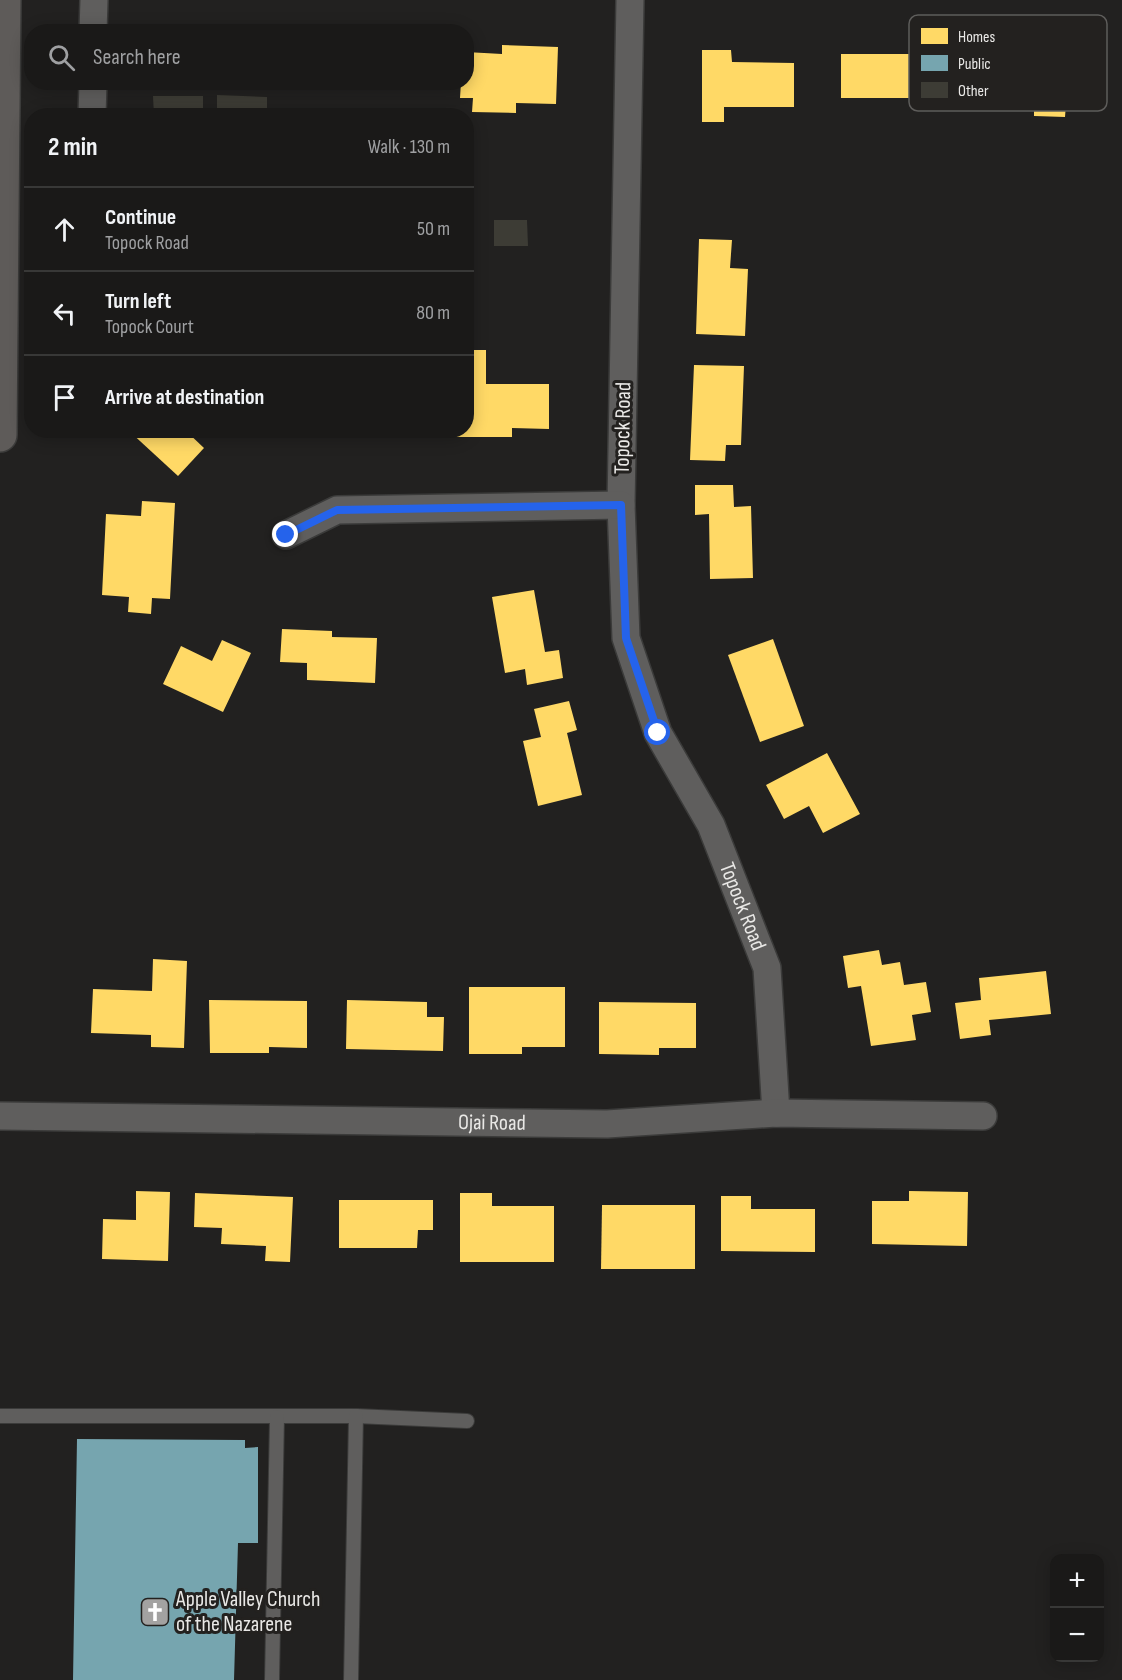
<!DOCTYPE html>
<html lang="en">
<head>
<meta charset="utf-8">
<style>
	:root { --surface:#1a1918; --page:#232221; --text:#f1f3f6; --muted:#9fa0a2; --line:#383837 }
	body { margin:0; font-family:"Sofia Sans Condensed",sans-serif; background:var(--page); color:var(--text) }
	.controls { position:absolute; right:18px; bottom:18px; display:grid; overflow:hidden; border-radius:12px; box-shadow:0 3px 15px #0003 }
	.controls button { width:54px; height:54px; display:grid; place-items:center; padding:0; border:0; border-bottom:2px solid var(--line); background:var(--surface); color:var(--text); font:30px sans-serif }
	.stop { position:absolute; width:18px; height:18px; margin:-14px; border:4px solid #2563eb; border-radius:50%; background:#fff }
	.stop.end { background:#2563eb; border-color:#fff; box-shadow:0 2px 6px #0008 }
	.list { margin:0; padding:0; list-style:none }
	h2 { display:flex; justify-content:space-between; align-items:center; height:78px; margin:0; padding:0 24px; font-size:26px }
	h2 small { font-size:20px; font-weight:400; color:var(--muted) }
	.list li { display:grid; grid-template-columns:39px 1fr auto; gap:18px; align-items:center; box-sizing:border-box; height:84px; padding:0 24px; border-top:2px solid var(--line) }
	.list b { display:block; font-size:22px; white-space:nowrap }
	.list p { margin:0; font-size:20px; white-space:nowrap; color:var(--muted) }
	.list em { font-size:20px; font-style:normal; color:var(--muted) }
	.icon { flex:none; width:33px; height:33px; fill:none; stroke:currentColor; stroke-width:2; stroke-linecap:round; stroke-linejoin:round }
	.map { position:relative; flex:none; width:1122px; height:1680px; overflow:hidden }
	.search { position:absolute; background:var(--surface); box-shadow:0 3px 15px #0003; left:24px; top:24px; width:450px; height:66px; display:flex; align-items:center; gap:15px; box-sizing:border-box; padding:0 21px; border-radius:24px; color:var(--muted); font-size:22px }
	.panel { position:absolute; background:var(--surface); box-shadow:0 3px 15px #0003; left:24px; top:108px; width:450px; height:330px; border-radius:24px }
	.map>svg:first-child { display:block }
	.homes { fill:#ffd966 }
	.public { fill:#76a5af }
	.building { fill:#3d3c35 }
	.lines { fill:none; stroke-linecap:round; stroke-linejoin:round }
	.lane-casing { stroke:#3b3b3a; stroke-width:16 }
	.street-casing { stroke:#3b3b3a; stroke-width:30 }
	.secondary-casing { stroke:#3b3b3a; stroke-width:36 }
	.lane { stroke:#5f5e5d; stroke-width:14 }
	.street { stroke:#5f5e5d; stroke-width:27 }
	.secondary { stroke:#5e5b59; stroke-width:33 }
	.route { stroke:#2563eb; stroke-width:8 }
	.labels { text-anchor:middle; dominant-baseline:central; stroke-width:6; stroke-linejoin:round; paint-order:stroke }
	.street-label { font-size:22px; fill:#e9e8e6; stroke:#23211f }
	.poi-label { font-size:22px; fill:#e9e8e6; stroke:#23211f; text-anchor:start }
	.key { fill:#23211f; stroke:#5e5d5b; stroke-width:1.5 }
	.key-label { font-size:16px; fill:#e9e8e6 }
</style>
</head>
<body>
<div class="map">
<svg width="1122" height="1680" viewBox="0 0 1122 1680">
	<rect width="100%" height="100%" fill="#222120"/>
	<!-- homes -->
	<g class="homes">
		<polygon points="502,45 558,47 556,104 516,103 516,113 472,112 473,98 460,98 461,82 466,82 466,52 502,54"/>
		<polygon points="702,50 731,50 732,62 794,63 794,107 724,107 724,122 702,122"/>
		<polygon points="1005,51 1045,52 1044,62 1087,63 1086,105 1066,104 1065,117 1034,116 1034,104 1003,103"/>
		<rect x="841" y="54" width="91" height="44"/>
		<polygon points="699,239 732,240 730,268 748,269 745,336 696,334"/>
		<polygon points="466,350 486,350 486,384 549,384 549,429 512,428 512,437 452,437 452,430 466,430"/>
		<polygon points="694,365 744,366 741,445 726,445 725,461 690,460"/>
		<polygon points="128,430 185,430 204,448 178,476"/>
		<polygon points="695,485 733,485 734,507 751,506 753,578 710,579 709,514 695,515"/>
		<polygon points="142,501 175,503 170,599 152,598 151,614 128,612 129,597 102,595 106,514 141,516"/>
		<polygon points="534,590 545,652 559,650 563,678 527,685 525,669 505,673 492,597"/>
		<polygon points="282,629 332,631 332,637 377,638 375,683 307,680 307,663 280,662"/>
		<polygon points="773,639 804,726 760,742 728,655"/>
		<polygon points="222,640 251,653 223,712 163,684 181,646 212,661"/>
		<polygon points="569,701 577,730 567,733 582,795 538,806 523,741 541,737 534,709"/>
		<polygon points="827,753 860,814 823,833 809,806 784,819 766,785"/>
		<polygon points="879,950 882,965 900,962 904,985 926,982 931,1012 912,1015 916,1040 871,1046 861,986 848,988 843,956"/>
		<polygon points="153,959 187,961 184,1048 151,1047 151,1035 91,1033 93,989 152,991"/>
		<polygon points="1046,971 1051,1014 989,1020 991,1035 960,1039 955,1003 981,1000 979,978"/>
		<polygon points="469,987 565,987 565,1047 522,1047 522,1054 469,1054"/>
		<polygon points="209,1000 307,1001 307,1048 269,1047 269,1053 210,1053"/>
		<polygon points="347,1000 427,1002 427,1017 444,1017 443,1051 346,1049"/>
		<polygon points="599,1002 696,1003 696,1048 659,1048 659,1055 599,1054"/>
		<polygon points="136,1191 170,1192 168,1261 102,1259 103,1219 136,1220"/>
		<polygon points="909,1191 968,1192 967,1246 872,1244 872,1201 909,1201"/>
		<polygon points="195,1193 293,1197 290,1262 265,1261 266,1246 221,1244 222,1228 194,1227"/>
		<polygon points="460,1193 492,1193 492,1206 554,1206 554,1262 460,1262"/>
		<polygon points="721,1196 751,1196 751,1209 815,1209 815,1252 721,1251"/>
		<polygon points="339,1200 433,1200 433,1230 418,1230 417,1248 339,1248"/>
		<polygon points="602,1205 695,1205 695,1269 601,1269"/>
	</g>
	<!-- public -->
	<polygon class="public" points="77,1439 245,1440 245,1448 258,1447 258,1543 238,1543 234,1680 73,1680"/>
	<!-- building -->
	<g class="building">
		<polygon points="217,95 267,97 267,116 217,116"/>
		<polygon points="153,96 203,96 203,116 154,116"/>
		<polygon points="494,220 527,220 528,246 494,246"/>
	</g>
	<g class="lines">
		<!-- lane casing -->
		<g class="lane-casing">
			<g id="lane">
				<polyline points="0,1416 356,1416 467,1421"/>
				<polyline points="272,1680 277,1417"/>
				<polyline points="351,1680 356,1416"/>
			</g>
		</g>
		<!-- street casing -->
		<g class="street-casing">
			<g id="street">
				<path id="s1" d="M 630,0 L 621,505 L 626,638 L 658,733 L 711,825 L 767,968 L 776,1113"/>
				<polyline points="93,32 94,0"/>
				<polyline points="92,116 93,82"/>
				<polyline points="286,535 337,510 621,505"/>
				<path id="s2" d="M 0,1116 L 607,1124 L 776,1113 L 983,1116"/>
			</g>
		</g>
		<!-- secondary casing -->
		<g class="secondary-casing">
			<polyline id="secondary" points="0,435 4,0"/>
		</g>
		<!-- lane -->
		<use href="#lane" class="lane"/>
		<!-- street -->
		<use href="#street" class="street"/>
		<!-- secondary -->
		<use href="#secondary" class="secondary"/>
	</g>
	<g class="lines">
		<!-- route -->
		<polyline class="route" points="286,535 337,510 621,505 626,638 658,733"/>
	</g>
	<!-- icons -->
	<defs>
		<g id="church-square" transform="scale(1.5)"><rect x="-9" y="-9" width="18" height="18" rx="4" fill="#a3a2a1" stroke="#23211f"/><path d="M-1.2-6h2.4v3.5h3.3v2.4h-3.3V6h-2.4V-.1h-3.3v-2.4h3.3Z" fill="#fff"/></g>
	</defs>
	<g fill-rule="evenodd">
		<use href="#church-square" x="155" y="1612"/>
	</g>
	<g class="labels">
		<!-- street labels -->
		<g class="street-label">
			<text transform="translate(623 428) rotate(-89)">Topock Road</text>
			<text stroke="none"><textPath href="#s1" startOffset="932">Topock Road</textPath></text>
			<text stroke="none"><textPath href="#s2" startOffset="492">Ojai Road</textPath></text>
		</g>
		<!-- poi labels -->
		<g class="poi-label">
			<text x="176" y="1599">Apple Valley Church<tspan x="176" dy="25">of the Nazarene</tspan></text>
		</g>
	</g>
	<!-- legend -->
	<rect x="909" y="15" width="198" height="96" rx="9" class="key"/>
	<rect x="921" y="28" width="27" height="16" fill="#ffd966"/>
	<rect x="921" y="55" width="27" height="16" fill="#76a5af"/>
	<rect x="921" y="82" width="27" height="16" fill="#3d3c35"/>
	<g class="key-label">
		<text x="958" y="42">Homes</text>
		<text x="958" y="69">Public</text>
		<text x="958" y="96">Other</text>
	</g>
</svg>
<div class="controls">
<button>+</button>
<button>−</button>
</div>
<div class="stop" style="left:658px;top:733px"></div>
<div class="stop end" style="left:286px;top:535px"></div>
<div class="search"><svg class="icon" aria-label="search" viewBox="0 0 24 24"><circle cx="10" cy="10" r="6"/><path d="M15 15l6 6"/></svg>Search here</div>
<section class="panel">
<h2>2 min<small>Walk · 130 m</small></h2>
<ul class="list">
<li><svg class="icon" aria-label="ahead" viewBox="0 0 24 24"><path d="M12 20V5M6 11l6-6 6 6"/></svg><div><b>Continue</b><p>Topock Road</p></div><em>50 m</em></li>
<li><svg class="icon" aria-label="left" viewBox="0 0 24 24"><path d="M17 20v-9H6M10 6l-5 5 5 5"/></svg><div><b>Turn left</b><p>Topock Court</p></div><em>80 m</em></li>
<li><svg class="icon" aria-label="arrive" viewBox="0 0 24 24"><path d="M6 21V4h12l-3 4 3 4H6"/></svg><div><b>Arrive at destination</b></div></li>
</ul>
</section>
</div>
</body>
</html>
